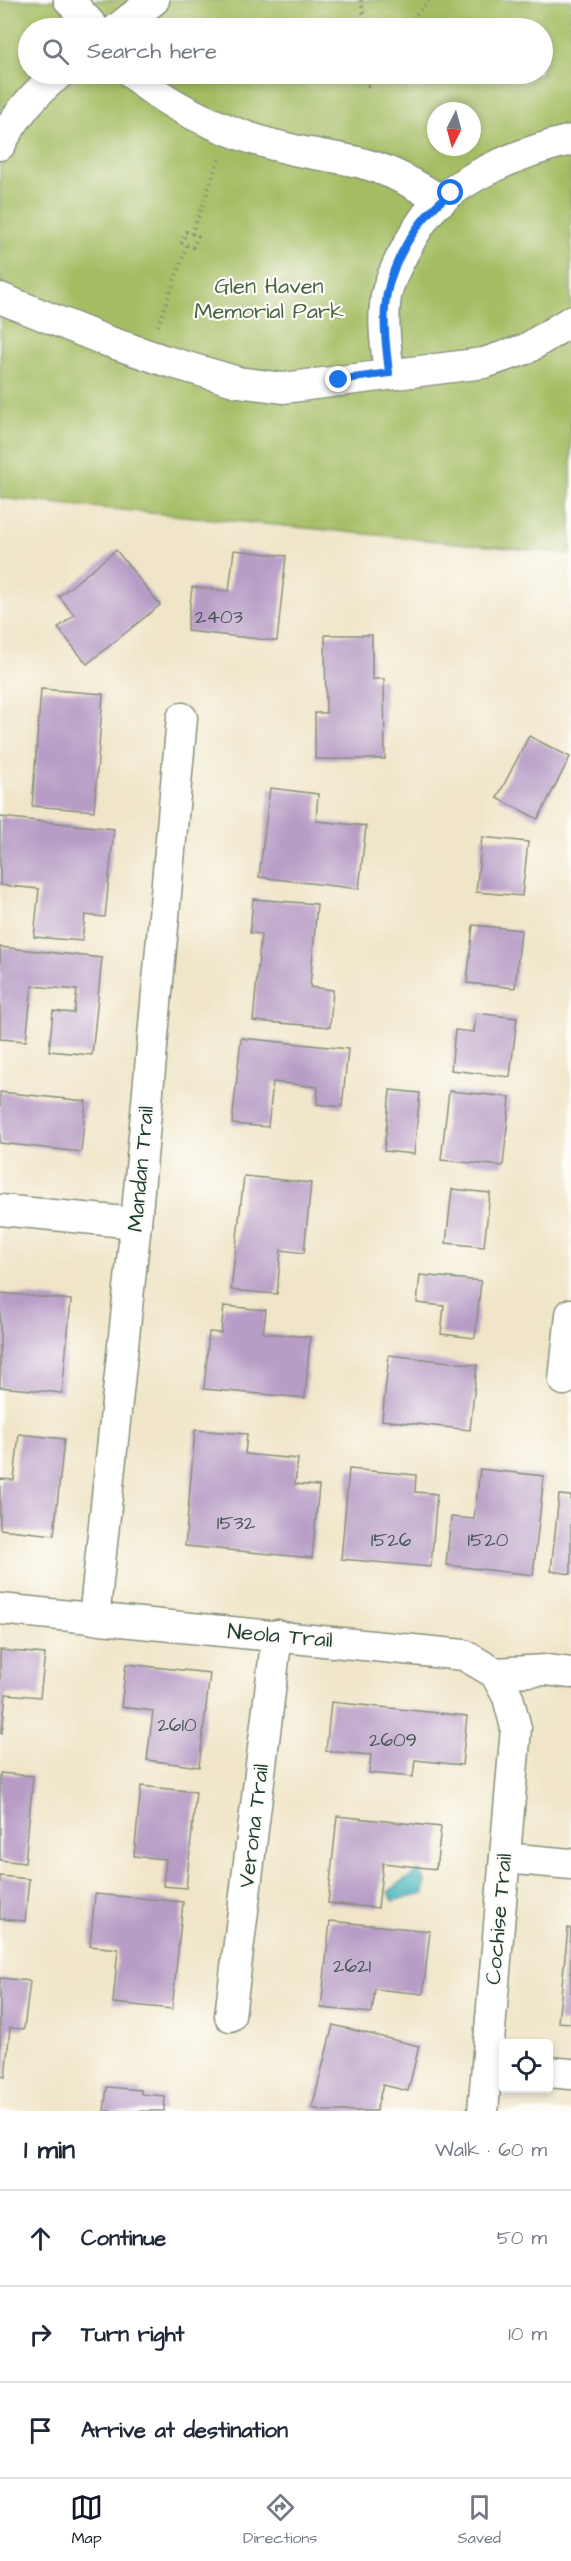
<!DOCTYPE html>
<html lang="en">
<head>
<meta charset="utf-8">
<style>
	:root { --surface:#fff; --page:#f6f6f7; --text:#1f2937; --muted:#747a83; --line:#e0e1e3; --accent:#111827 }
	body { margin:0; font-family:"Architects Daughter",sans-serif; background:var(--page); color:var(--text) }
	.controls { position:absolute; right:18px; bottom:18px; display:grid; overflow:hidden; border-radius:6px; box-shadow:0 3px 9px #0003 }
	.controls button { width:54px; height:54px; display:grid; place-items:center; padding:0; border:0; border-bottom:2px solid var(--line); background:var(--surface); color:var(--text); font:30px sans-serif }
	.compass { position:absolute; left:427px; top:102px; width:54px; height:54px; border-radius:50%; background:var(--surface); box-shadow:0 3px 9px #0003; rotate:186deg }
	.stop { position:absolute; width:18px; height:18px; margin:-14px; border:4px solid #1a73e8; border-radius:50%; background:#fff }
	.stop.end { background:#1a73e8; border-color:#fff; box-shadow:0 2px 6px #0008 }
	.list { margin:0; padding:0; list-style:none }
	h2 { display:flex; justify-content:space-between; align-items:center; height:78px; margin:0; padding:0 24px; font-size:26px }
	h2 small { font-size:20px; font-weight:400; color:var(--muted) }
	.list li { display:grid; grid-template-columns:39px 1fr auto; gap:18px; align-items:center; box-sizing:border-box; height:96px; padding:0 24px; border-top:2px solid var(--line) }
	.list b { display:block; font-size:22px; white-space:nowrap }
	.list em { font-size:20px; font-style:normal; color:var(--muted) }
	.icon { flex:none; width:33px; height:33px; fill:none; stroke:currentColor; stroke-width:2; stroke-linecap:round; stroke-linejoin:round }
	.map { position:relative; flex:none; width:571px; height:2111px; overflow:hidden }
	.search { position:absolute; background:var(--surface); box-shadow:0 3px 9px #0003; left:18px; right:18px; top:18px; height:66px; display:flex; align-items:center; gap:15px; box-sizing:border-box; padding:0 21px; border-radius:33px; color:var(--muted); font-size:22px }
	.sheet { height:366px; background:var(--surface) }
	nav { display:flex; justify-content:space-around; align-items:center; box-sizing:border-box; height:84px; border-top:2px solid var(--line); background:var(--surface); font-size:16px; color:var(--muted) }
	nav a { display:grid; justify-items:center; gap:3px }
	nav .on { color:var(--accent) }
	.map>svg:first-child { display:block }
	.green { fill:#a4bd64; stroke:#627d4c; stroke-width:1.5; fill-rule:evenodd }
	.water { fill:#43b2bc; stroke:#317878; stroke-width:1.5 }
	.building { fill:#b79dc6 }
	.lines { fill:none; stroke-linecap:round; stroke-linejoin:round }
	.minor-casing { stroke:#88917e; stroke-width:33 }
	.path { stroke:#88917e; stroke-width:4; stroke-dasharray:1.5 4.5; stroke-linecap:butt }
	.minor { stroke:#fff; stroke-width:30 }
	.route { stroke:#1a73e8; stroke-width:8 }
	.labels { text-anchor:middle; dominant-baseline:central; stroke-width:4.5; stroke-linejoin:round; paint-order:stroke }
	.number-label { font-size:20px; fill:#455558 }
	.park-label { font-size:22px; fill:#476342; stroke:#fdfcf7 }
	.street-label { font-size:22px; fill:#1f3d34; stroke:#fdfcf7 }
</style>
</head>
<body>
<div class="map">
<svg width="571" height="2111" viewBox="0 0 571 2111">
	<rect width="100%" height="100%" fill="#fdfcf7"/>
	<filter id="ink" filterUnits="userSpaceOnUse"><feTurbulence type="fractalNoise" baseFrequency=".0167" numOctaves="2"/><feDisplacementMap in="SourceGraphic" scale="12" xChannelSelector="R" yChannelSelector="G"/><feConvolveMatrix kernelMatrix="1 2 1 2 8 2 1 2 1" color-interpolation-filters="sRGB"/></filter>
	<filter id="wash" filterUnits="userSpaceOnUse"><feTurbulence type="fractalNoise" baseFrequency=".008" numOctaves="4" result="noise"/><feDisplacementMap in="SourceGraphic" scale="24" xChannelSelector="R" yChannelSelector="G"/><feGaussianBlur stdDeviation="1.35" result="paint"/><feColorMatrix in="noise" values="0 0 0 0 0 0 0 0 0 0 0 0 0 0 0 0 0 1.4 0 .05"/><feComposite in="paint" operator="in"/></filter>
	<g filter="url(#wash)">
		<rect width="100%" height="100%" fill="#f0e5c8"/>
		<!-- green -->
		<path class="green" d="M 0,0 L 571,0 L 571,554 L 0,498 ZM 28,28 L 542,28 L 542,74 L 28,74 ZM 436,111 L 472,111 L 472,147 L 436,147 Z"/>
		<!-- water -->
		<polygon class="water" points="419,1870 426,1881 424,1894 393,1901 388,1892"/>
		<g id="blocks">
			<!-- building -->
			<g class="building">
				<polygon points="116,550 160,605 87,664 58,628 74,615 59,596"/>
				<polygon points="234,550 286,556 277,641 187,631 192,587 229,591"/>
				<polygon points="325,635 372,635 372,679 384,679 385,759 315,759 315,713 326,713"/>
				<polygon points="41,689 103,694 94,811 32,806"/>
				<polygon points="529,736 570,757 538,819 497,798"/>
				<polygon points="270,788 318,794 316,821 366,826 359,889 259,877"/>
				<polygon points="0,817 114,829 105,917 85,915 82,941 34,937 39,889 0,885"/>
				<polygon points="482,837 528,842 522,896 476,892"/>
				<polygon points="253,899 317,904 310,987 333,990 330,1027 253,1021 261,934 250,933"/>
				<polygon points="473,925 521,930 515,988 467,983"/>
				<polygon points="0,947 102,958 92,1055 49,1051 53,1011 74,1013 77,990 32,986 26,1041 0,1039"/>
				<polygon points="476,1013 517,1018 510,1077 451,1070 455,1030 474,1032"/>
				<polygon points="241,1038 348,1049 342,1107 317,1104 318,1087 273,1082 268,1127 232,1124"/>
				<polygon points="390,1090 420,1093 414,1154 384,1151"/>
				<polygon points="449,1091 510,1097 503,1166 441,1160"/>
				<polygon points="0,1092 86,1101 81,1152 0,1143"/>
				<polygon points="244,1176 311,1183 304,1253 281,1250 277,1294 231,1290"/>
				<polygon points="452,1189 490,1193 484,1247 446,1243"/>
				<polygon points="420,1275 481,1281 475,1338 441,1334 444,1306 417,1303"/>
				<polygon points="0,1293 71,1300 62,1393 0,1387"/>
				<polygon points="224,1306 266,1310 263,1333 310,1337 305,1398 204,1389 209,1332 221,1333"/>
				<polygon points="389,1355 477,1365 470,1430 382,1420"/>
				<polygon points="195,1430 247,1434 245,1454 298,1459 295,1484 319,1486 312,1558 185,1546"/>
				<polygon points="19,1434 64,1439 54,1535 0,1529 0,1479 14,1480"/>
				<polygon points="349,1469 416,1475 415,1492 437,1494 431,1567 341,1559"/>
				<polygon points="480,1469 544,1476 533,1575 446,1565 451,1517 474,1519"/>
				<polygon points="559,1495 571,1496 571,1574 551,1571"/>
				<polygon points="0,1650 45,1654 40,1697 6,1694 2,1733 0,1733"/>
				<polygon points="126,1664 210,1673 199,1767 147,1760 153,1711 121,1707"/>
				<polygon points="331,1702 467,1716 462,1765 415,1760 413,1777 369,1773 371,1755 326,1751"/>
				<polygon points="0,1773 33,1776 25,1863 0,1860"/>
				<polygon points="141,1786 196,1792 186,1888 163,1886 166,1859 134,1856"/>
				<polygon points="337,1816 441,1827 436,1869 383,1863 378,1908 328,1903"/>
				<polygon points="0,1876 29,1879 25,1921 0,1919"/>
				<polygon points="95,1894 183,1902 172,2009 113,2003 118,1949 90,1946"/>
				<polygon points="330,1921 430,1931 423,1994 375,1989 372,2013 321,2008"/>
				<polygon points="568,1928 571,1929 571,2023 558,2022"/>
				<polygon points="0,1978 30,1981 24,2029 10,2028 5,2077 0,2076"/>
				<polygon points="333,2025 419,2046 408,2091 383,2085 376,2111 325,2111 312,2108"/>
				<polygon points="107,2087 141,2090 141,2094 165,2096 164,2111 104,2111"/>
			</g>
		</g>
	</g>
	<g filter="url(#ink)">
		<use href="#blocks" fill-opacity="0" stroke="#88917e" stroke-width="1.5"/>
		<g class="lines">
			<!-- minor casing -->
			<g class="minor-casing">
				<g id="minor">
					<polyline points="69,0 94,28"/>
					<polyline points="118,28 154,0"/>
					<path d="M 133,74 C 172,111 242,139 294,150 C 321,156 350,158 375,167 C 399,175 420,187 441,201"/>
					<path d="M 0,145 C 15,116 33,94 59,74"/>
					<polyline points="0,298 104,340 163,360 238,382 283,388 484,363 526,349 571,321"/>
					<path d="M 389,373 C 386,348 382,321 386,296 C 389,281 396,267 403,254 C 411,239 419,224 430,211 C 463,175 524,151 571,140"/>
					<polyline points="0,1210 136,1223"/>
					<polyline points="564,1380 571,1314"/>
					<polyline points="0,1609 464,1655 495,1673 508,1697 516,1728 483,2111"/>
					<polyline points="94,1619 136,1223 182,718"/>
					<polyline points="495,1673 546,1670 571,1673"/>
					<polyline points="505,1858 571,1864"/>
					<polyline points="230,2016 277,1635"/>
					<polyline points="548,2072 571,2074"/>
				</g>
			</g>
			<!-- path -->
			<g class="path">
				<polyline points="361,0 366,28"/>
				<polyline points="404,28 429,0"/>
				<polyline points="365,74 365,84 368,85 375,74"/>
				<polygon points="186,232 198,236 193,247 182,243"/>
				<polyline points="192,234 219,159"/>
				<polyline points="158,326 187,245"/>
			</g>
			<!-- minor -->
			<use href="#minor" class="minor"/>
		</g>
	</g>
	<g class="lines" filter="url(#ink)">
		<!-- route -->
		<path class="route" d="M 339,380 L 389,373 C 387,352 383,330 385,308 C 388,266 417,218 451,193"/>
	</g>
	<g class="labels">
		<!-- number labels -->
		<g class="number-label">
			<text x="219" y="617">2403</text>
			<text x="236" y="1523">1532</text>
			<text x="391" y="1540">1526</text>
			<text x="488" y="1540">1520</text>
			<text x="177" y="1725">2610</text>
			<text x="393" y="1740">2609</text>
			<text x="352" y="1966">2621</text>
		</g>
		<!-- park labels -->
		<g class="park-label">
			<text x="269" y="286">Glen Haven<tspan x="269" dy="25">Memorial Park</tspan></text>
		</g>
		<!-- street labels -->
		<g class="street-label">
			<text transform="translate(141 1169) rotate(-85)">Mandan Trail</text>
			<text transform="translate(280 1636) rotate(5)">Neola Trail</text>
			<text transform="translate(254 1826) rotate(-83)">Verona Trail</text>
			<text transform="translate(499 1919) rotate(-85)">Cochise Trail</text>
		</g>
	</g>
</svg>
<div class="controls">
<button><svg class="icon" aria-label="locate" viewBox="0 0 24 24"><circle cx="12" cy="12" r="6"/><path d="M12 2v4M12 18v4M2 12h4M18 12h4"/></svg></button>
</div>
<svg class="compass" viewBox="-18 -18 36 36"><path d="M0-13l5 13h-10z" fill="#e53935"/><path d="M0 13l5-13h-10z" fill="#747a83"/></svg>
<div class="stop" style="left:451px;top:193px"></div>
<div class="stop end" style="left:339px;top:380px"></div>
<div class="search"><svg class="icon" aria-label="search" viewBox="0 0 24 24"><circle cx="10" cy="10" r="6"/><path d="M15 15l6 6"/></svg>Search here</div>
</div>
<section class="sheet">
<h2>1 min<small>Walk · 60 m</small></h2>
<ul class="list">
<li><svg class="icon" aria-label="ahead" viewBox="0 0 24 24"><path d="M12 20V5M6 11l6-6 6 6"/></svg><div><b>Continue</b></div><em>50 m</em></li>
<li><svg class="icon" aria-label="right" viewBox="0 0 24 24"><path d="M7 20v-9h11M14 6l5 5-5 5"/></svg><div><b>Turn right</b></div><em>10 m</em></li>
<li><svg class="icon" aria-label="arrive" viewBox="0 0 24 24"><path d="M6 21V4h12l-3 4 3 4H6"/></svg><div><b>Arrive at destination</b></div></li>
</ul>
</section>
<nav>
<a class="on"><svg class="icon" aria-label="map" viewBox="0 0 24 24"><path d="M3 6l6-2 6 2 6-2v14l-6 2-6-2-6 2zM9 4v14M15 6v14"/></svg>Map</a>
<a><svg class="icon" aria-label="directions" viewBox="0 0 24 24"><path d="M12 3l9 9-9 9-9-9zM9 14v-3h6M13 9l2 2-2 2"/></svg>Directions</a>
<a><svg class="icon" aria-label="saved" viewBox="0 0 24 24"><path d="M7 4h10v16l-5-4-5 4z"/></svg>Saved</a>
</nav>
</body>
</html>
